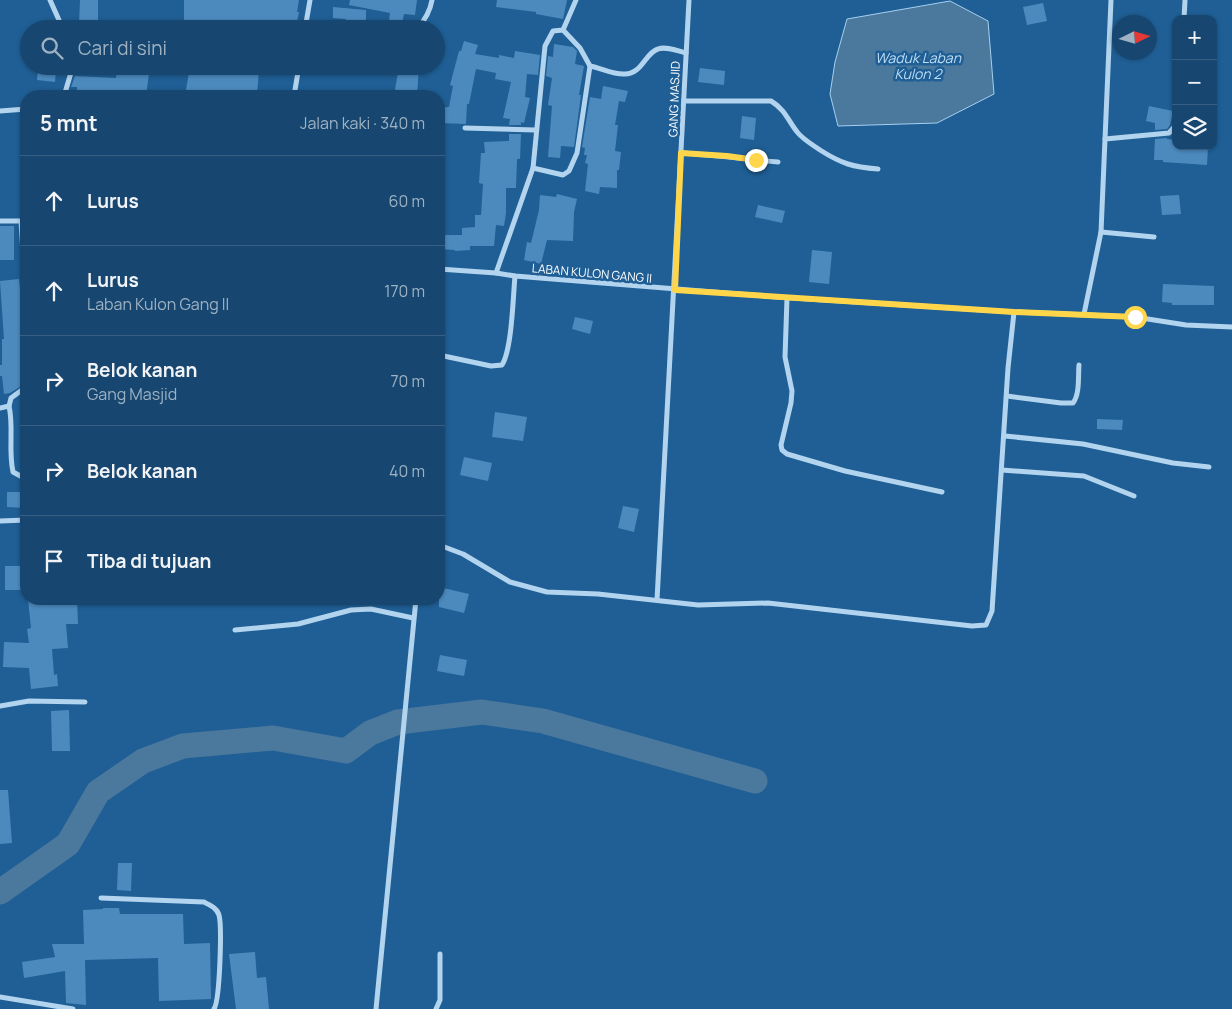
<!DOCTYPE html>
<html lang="id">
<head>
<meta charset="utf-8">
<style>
	:root { --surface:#174770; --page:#204e75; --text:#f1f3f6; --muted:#9eb2c3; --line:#365f83 }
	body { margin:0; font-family:Manrope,sans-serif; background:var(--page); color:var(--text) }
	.controls { position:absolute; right:15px; top:15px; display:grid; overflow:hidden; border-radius:10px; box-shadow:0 1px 4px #0004 }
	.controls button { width:45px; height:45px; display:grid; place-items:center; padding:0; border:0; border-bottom:1px solid var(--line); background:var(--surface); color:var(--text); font:25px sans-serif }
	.compass { position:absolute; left:1112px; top:15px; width:45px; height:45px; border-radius:50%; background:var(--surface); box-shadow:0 1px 4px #0004; rotate:85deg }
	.stop { position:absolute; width:15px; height:15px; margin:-11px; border:4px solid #ffd54a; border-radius:50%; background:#fff }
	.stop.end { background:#ffd54a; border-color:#fff; box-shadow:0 1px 5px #0008 }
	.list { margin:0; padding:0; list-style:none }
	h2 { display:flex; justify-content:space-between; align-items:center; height:65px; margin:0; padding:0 20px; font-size:21px }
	h2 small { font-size:16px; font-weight:400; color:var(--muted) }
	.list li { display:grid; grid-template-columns:32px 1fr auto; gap:15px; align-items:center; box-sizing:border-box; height:90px; padding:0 20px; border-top:1px solid var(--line) }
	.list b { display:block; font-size:19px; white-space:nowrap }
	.list p { margin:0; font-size:16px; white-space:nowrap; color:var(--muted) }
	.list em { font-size:16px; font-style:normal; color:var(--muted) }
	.icon { flex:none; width:28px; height:28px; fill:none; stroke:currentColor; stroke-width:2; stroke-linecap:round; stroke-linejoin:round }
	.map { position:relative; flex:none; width:1232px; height:1009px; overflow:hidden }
	.search { position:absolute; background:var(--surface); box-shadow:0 1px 4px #0004; left:20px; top:20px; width:425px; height:55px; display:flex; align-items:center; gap:12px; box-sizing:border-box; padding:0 18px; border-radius:28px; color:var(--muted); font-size:19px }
	.panel { position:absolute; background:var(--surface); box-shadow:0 1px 4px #0004; left:20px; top:90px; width:425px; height:515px; border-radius:20px }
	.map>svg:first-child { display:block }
	.water { fill:#4b789d; stroke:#a6d0f0 }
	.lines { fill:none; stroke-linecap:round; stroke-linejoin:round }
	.river { stroke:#4b789d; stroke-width:25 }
	.building { fill:#4c8abe }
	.street { stroke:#b3d4ee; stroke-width:5 }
	.route { stroke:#ffd54a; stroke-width:6 }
	.labels { text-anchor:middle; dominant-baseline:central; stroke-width:5; stroke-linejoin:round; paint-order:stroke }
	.street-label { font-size:12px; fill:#fff; stroke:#1f5f95 }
	.water-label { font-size:14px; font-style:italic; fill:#bfddf5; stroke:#1f5f95 }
</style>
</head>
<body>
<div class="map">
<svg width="1232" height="1009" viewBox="0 0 1232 1009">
	<rect width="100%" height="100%" fill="#1f5f95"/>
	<!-- water -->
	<polygon class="water" points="950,1 988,21 994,94 937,123 838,126 830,94 835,62 847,19"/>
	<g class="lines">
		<!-- river -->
		<polyline class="river" points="0,892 68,844 98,792 143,761 183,746 273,738 346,751 370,733 398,722 482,712 543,721 755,781"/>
	</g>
	<!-- building -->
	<g class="building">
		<polygon points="80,0 98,0 98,25 79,24"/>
		<polygon points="184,0 299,0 297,12 299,12 296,26 269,20 267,29 184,29"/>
		<polygon points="350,0 417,0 415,15 404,14 401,29 388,29 390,13 349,5"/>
		<polygon points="497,0 567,0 563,19 536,14 536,12 496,7"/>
		<polygon points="1043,3 1047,21 1027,25 1023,7"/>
		<polygon points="333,7 366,10 366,23 345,23 346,19 333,18"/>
		<polygon points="464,41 478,45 475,54 499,58 499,55 514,58 515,51 540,55 538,75 527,74 525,97 530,98 524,123 521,122 521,125 509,125 510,119 503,118 511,82 495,79 496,73 476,69 469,104 467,104 466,124 440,123 439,108 449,107 453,86 450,85 459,51 461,51"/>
		<polygon points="554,44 573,47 577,51 575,64 584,66 579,95 581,95 574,147 561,146 560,158 548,157 552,106 548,105 552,78 546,76 548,56 553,57"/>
		<polygon points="133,66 150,66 146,96 77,96 77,87 71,87 75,76 116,78 117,68 133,70"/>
		<polygon points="190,66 234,66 259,69 257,96 185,96"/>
		<polygon points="399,66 419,66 417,96 394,96"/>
		<polygon points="38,68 56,69 55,82 37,80"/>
		<polygon points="700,68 725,71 724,85 698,82"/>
		<polygon points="603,86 628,91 625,102 619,101 615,125 618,125 615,151 621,152 619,170 617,170 617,188 600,187 599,194 585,191 588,164 585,163 587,155 584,155 585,148 582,147 590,97 601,99"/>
		<polygon points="1149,106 1173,111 1170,125 1167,129 1155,130 1155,123 1146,121"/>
		<polygon points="742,116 756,118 754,140 740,138"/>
		<polygon points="509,134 521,134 520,159 517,159 516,188 506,188 506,213 504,226 496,225 494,246 470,246 470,250 455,251 455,250 439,249 439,235 462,235 462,228 475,227 475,215 481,215 483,184 479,183 481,153 485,153 484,142 509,141"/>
		<polygon points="1167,138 1167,139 1176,140 1176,146 1208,146 1207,165 1163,162 1163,160 1154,160 1155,139"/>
		<polygon points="557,194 577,199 574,212 573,241 547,240 541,264 524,260 527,242 531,243 539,210 540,195 556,197"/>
		<polygon points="1179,195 1181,214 1162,215 1160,196"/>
		<polygon points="758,205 785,211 782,223 755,217"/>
		<rect x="0" y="226" width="14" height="34"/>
		<polygon points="812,250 832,252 829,284 809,282"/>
		<polygon points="19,279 22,308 22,332 26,332 26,383 10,393 4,394 2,376 0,376 0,365 2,365 2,339 4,339 0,281"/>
		<polygon points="1163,284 1214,286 1214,305 1172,305 1172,303 1162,302"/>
		<polygon points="575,317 593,321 590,334 572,329"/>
		<polygon points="495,412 527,417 523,441 492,437"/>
		<polygon points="1097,419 1123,420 1122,430 1097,429"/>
		<polygon points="464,457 492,463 488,481 460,475"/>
		<polygon points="7,492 26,492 26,508 7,507"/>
		<polygon points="623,506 639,509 634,532 618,528"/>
		<polygon points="5,566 22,566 22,574 26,574 26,590 5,590"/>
		<polygon points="439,587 469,594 464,613 439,607"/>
		<polygon points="28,599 77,599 78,624 66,624 68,648 52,649 54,675 57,674 58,686 31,689 29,668 3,667 4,642 29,643 27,629 31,628"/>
		<polygon points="440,655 467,660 464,676 437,671"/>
		<polygon points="69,710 70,751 52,751 51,711"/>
		<polygon points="0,790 8,790 12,843 0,844"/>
		<polygon points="118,863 132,863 131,891 117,890"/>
		<polygon points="103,908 119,908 120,914 183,914 184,944 210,943 211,999 159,1001 158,958 85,960 86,1005 66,1003 65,971 24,978 22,962 55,957 52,944 84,944 83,910 103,909"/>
		<polygon points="255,952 257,978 266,977 269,1009 236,1009 229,954"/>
	</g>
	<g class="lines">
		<!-- street -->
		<g class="street">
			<polyline points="50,0 63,29"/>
			<polyline points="1184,19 1185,0"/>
			<polyline points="305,29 310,0"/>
			<path d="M 417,29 C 425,20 430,12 432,0"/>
			<path d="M 590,66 C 601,68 614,75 625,74 C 642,74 645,53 658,49 C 666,46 678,51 686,53"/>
			<polyline points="64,96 73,66"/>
			<polyline points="294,96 299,66"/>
			<path d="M 684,101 L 771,101 C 786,110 788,121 798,133 C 804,140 813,145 820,150 C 842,164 853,167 878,169"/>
			<polyline points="0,111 26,109"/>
			<polyline points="465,128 535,130"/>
			<polyline points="1105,139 1169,133 1176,125"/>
			<path d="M 681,153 C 714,155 745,159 778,162"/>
			<polyline points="533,168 563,175 569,171 577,153 590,66 580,48 563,30"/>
			<polyline points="0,221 26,221"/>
			<polyline points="21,221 26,302"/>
			<polyline points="1101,232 1154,237"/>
			<polyline points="439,269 496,273 515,276 777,297 1014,312 1135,317 1186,325 1232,327"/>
			<polyline points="496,273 533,168 545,46 553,31 563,30 576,0"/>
			<polyline points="787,298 785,357 792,391 791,403 781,445 782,450 787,454 845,471 942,492"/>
			<polyline points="1084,314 1101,232 1111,0"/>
			<path d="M 439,355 L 491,366 L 502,365 C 512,349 513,297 515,276"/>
			<path d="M 1007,396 L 1061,403 L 1073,403 C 1080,394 1078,376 1079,365"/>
			<path d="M 9,406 C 14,428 8,449 13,472 L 26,479"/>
			<polyline points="0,408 9,406 11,398 26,387"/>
			<polyline points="1005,436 1083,444 1173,463 1209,467"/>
			<polyline points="1002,470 1084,476 1134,496"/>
			<polyline points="0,521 26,520"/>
			<polyline points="439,545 463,554 510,582 547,592 598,594 698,605 768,603 972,626 986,625 992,611 1008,368 1014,312"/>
			<polyline points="657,600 689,0"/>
			<polyline points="235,630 298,624 351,610 371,609 413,618"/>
			<polyline points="0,706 29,701 85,702"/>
			<path d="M 101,898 L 204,902 C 210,905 217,908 219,915 C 222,926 220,1000 214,1009"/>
			<polyline points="0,997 73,1009"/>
			<polyline points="376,1009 416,599"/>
			<polyline points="436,1009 440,1000 440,954"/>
		</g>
	</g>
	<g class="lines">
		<!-- route -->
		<polyline class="route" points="756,160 727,156 681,153 675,290 1014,312 1135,317"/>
	</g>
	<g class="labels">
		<!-- street labels -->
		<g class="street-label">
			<text transform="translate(674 99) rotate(-88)">GANG MASJID</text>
			<text transform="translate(592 273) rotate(5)">LABAN KULON GANG II</text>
		</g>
		<!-- water labels -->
		<g class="water-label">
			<text x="918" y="57">Waduk Laban<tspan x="918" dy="16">Kulon 2</tspan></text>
		</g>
	</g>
</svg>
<div class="controls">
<button>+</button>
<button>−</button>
<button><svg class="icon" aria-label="layers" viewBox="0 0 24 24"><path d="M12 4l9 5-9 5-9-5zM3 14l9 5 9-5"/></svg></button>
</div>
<svg class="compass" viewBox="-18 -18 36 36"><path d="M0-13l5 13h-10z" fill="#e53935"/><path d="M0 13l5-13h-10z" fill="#9eb2c3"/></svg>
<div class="stop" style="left:1135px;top:317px"></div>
<div class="stop end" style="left:756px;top:160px"></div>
<div class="search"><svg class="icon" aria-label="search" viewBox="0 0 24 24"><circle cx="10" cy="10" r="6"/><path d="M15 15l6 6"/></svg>Cari di sini</div>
<section class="panel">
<h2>5 mnt<small>Jalan kaki · 340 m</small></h2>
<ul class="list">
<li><svg class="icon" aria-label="ahead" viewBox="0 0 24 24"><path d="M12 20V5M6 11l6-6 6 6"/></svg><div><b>Lurus</b></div><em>60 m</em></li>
<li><svg class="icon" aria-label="ahead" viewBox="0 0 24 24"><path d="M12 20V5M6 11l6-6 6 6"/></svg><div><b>Lurus</b><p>Laban Kulon Gang II</p></div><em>170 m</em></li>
<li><svg class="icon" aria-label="right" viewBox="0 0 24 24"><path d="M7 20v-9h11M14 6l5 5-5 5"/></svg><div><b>Belok kanan</b><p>Gang Masjid</p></div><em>70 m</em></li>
<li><svg class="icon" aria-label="right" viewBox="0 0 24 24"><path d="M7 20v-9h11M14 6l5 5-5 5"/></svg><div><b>Belok kanan</b></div><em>40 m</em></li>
<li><svg class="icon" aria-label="arrive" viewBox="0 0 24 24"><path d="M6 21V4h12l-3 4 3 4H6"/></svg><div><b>Tiba di tujuan</b></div></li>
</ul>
</section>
</div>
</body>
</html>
